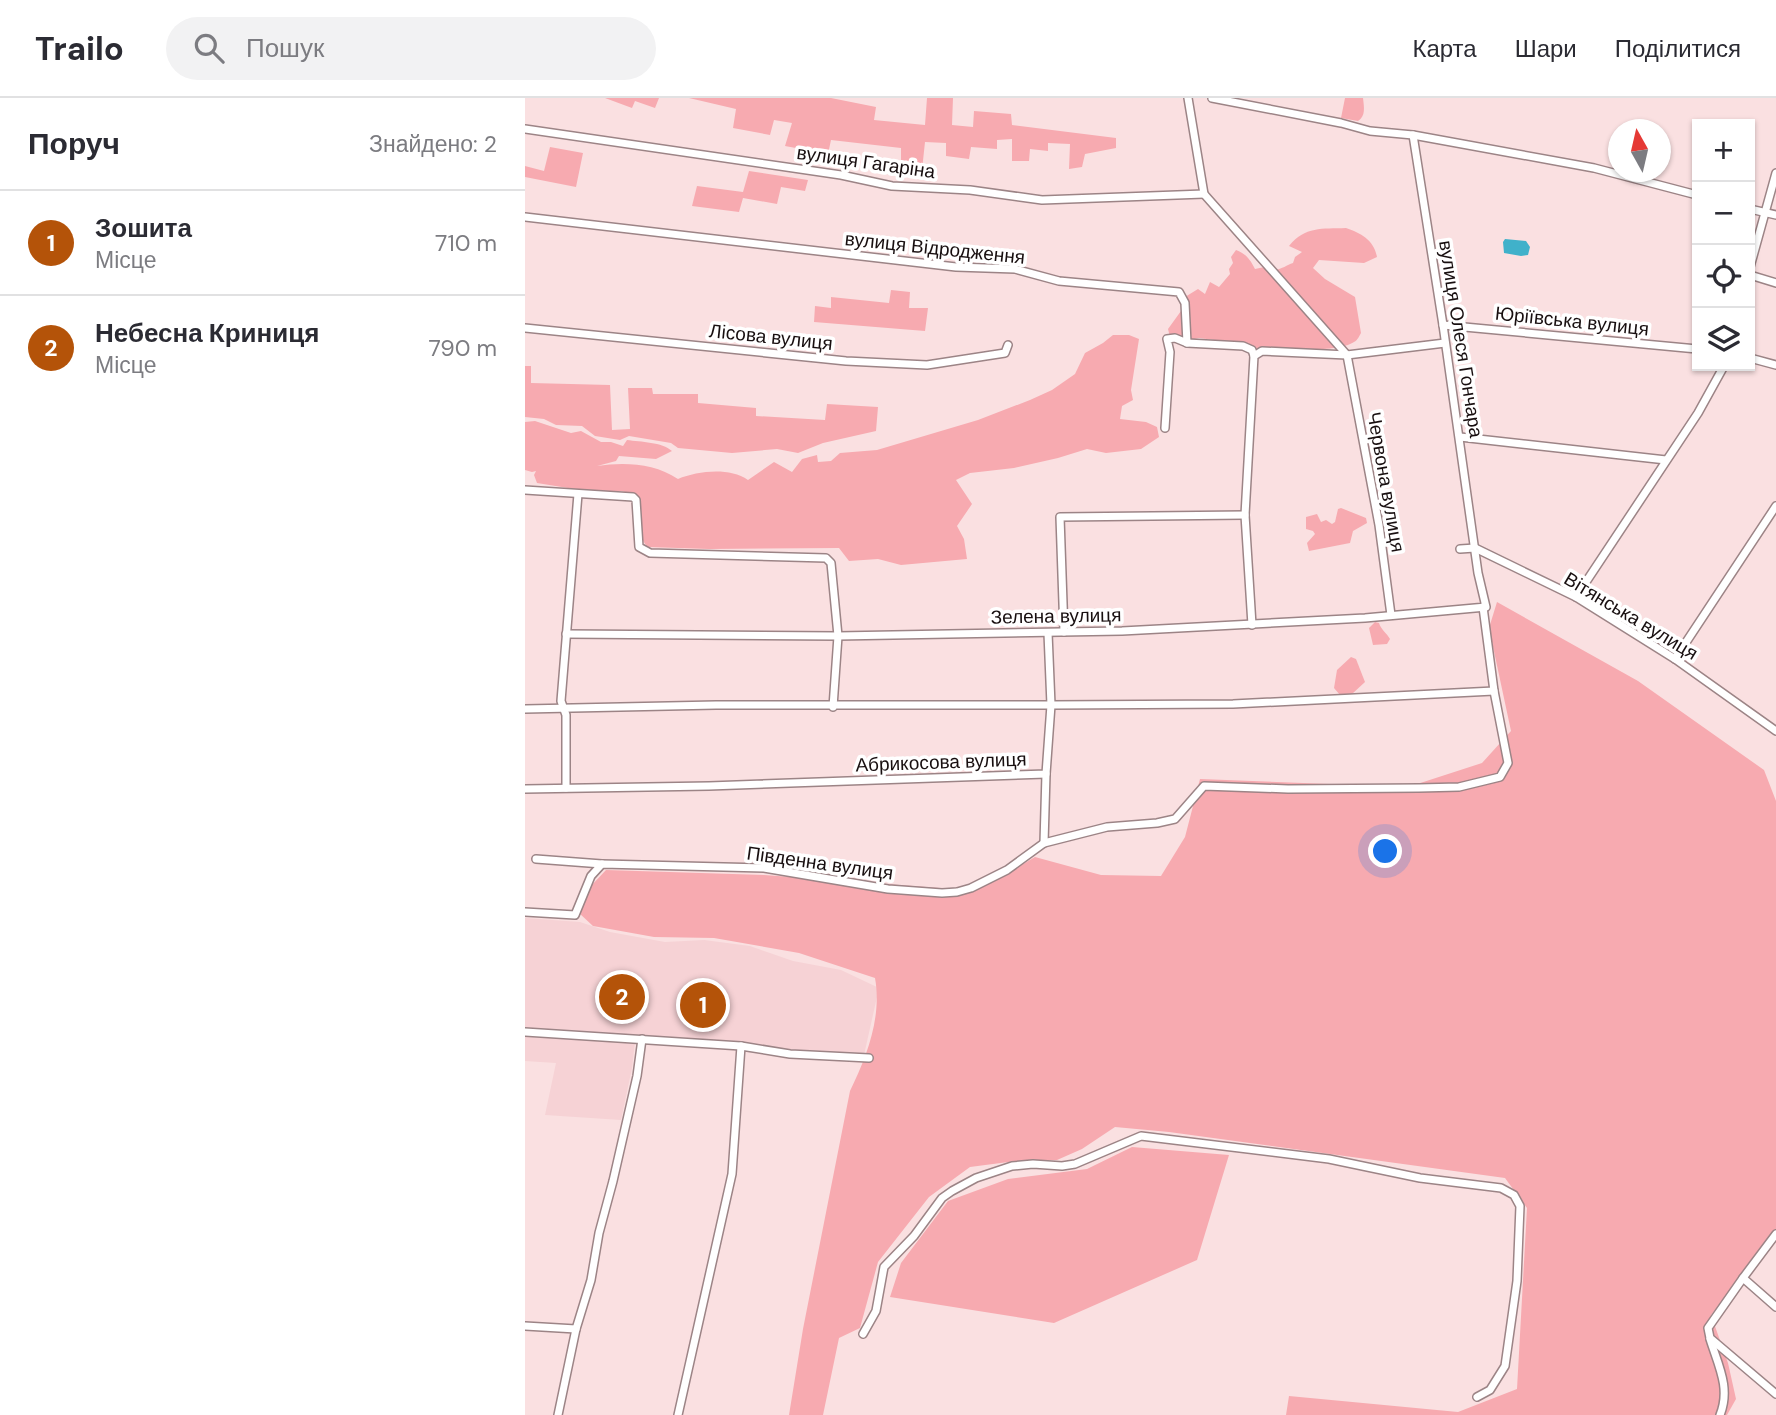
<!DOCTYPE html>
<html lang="uk">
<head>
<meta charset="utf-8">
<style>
	:root { --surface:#fff; --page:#f2f2f3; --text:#2b2b33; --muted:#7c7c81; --line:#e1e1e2; --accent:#b45309 }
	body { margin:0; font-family:"DM Sans",sans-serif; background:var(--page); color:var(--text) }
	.controls { position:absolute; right:21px; top:21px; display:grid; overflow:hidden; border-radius:0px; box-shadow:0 2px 5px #0004 }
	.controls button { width:63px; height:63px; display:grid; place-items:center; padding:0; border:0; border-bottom:2px solid var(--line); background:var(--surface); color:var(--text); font:35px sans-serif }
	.compass { position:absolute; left:1083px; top:21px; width:63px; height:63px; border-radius:50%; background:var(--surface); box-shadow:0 2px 5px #0004; rotate:352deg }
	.you { position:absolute; left:861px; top:754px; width:24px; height:24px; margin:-18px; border:5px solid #fff; border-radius:50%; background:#1a73e8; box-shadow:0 0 0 10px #1a73e833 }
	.badge { display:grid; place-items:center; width:46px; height:46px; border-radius:50%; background:var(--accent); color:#fff; font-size:23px; font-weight:700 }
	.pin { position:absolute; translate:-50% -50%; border:4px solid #fff; box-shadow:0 2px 7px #0006 }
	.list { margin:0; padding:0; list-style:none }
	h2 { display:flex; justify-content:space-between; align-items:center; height:91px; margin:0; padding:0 28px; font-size:30px }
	h2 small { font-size:23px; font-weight:400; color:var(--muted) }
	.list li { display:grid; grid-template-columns:46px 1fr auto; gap:21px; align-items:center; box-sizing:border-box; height:105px; padding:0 28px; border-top:2px solid var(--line) }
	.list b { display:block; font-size:26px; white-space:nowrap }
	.list p { margin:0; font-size:23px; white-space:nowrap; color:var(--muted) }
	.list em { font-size:23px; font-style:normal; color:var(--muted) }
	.icon { flex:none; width:38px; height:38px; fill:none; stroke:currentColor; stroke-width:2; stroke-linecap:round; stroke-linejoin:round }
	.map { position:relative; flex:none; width:1251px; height:1317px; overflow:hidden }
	header { display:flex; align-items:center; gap:42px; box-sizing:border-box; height:98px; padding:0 35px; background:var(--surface); border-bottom:2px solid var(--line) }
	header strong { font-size:33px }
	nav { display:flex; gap:38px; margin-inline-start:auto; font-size:24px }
	.search { width:490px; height:63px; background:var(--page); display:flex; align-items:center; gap:18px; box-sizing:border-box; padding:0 24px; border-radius:38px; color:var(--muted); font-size:26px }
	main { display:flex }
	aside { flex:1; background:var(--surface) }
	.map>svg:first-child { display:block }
	.built { fill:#f6d2d5 }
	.green { fill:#f7aab0 }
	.water { fill:#40b1ca }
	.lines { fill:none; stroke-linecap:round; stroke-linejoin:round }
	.minor-casing { stroke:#9c8486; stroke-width:10 }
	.minor { stroke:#fff; stroke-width:7 }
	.labels { text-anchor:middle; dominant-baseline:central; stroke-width:7; stroke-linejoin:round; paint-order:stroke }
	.street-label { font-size:19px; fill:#180f10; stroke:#fff }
</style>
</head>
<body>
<header>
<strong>Trailo</strong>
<div class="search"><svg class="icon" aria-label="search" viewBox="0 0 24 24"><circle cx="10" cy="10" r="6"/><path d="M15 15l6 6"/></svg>Пошук</div>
<nav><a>Карта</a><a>Шари</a><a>Поділитися</a></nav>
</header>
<main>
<aside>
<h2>Поруч<small>Знайдено: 2</small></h2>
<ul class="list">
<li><span class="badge">1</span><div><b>Зошита</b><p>Місце</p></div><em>710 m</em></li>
<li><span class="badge">2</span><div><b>Небесна Криниця</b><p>Місце</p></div><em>790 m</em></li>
</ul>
</aside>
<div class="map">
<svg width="1251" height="1317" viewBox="0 0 1251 1317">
	<rect width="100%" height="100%" fill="#fae0e1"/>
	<!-- built -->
	<polygon class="built" points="0,820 55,824 85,834 140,844 179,842 225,848 268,863 316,872 354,890 339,957 262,953 260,958 205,951 110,944 107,970 96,1022 20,1017 31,965 0,963"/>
	<!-- green -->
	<g class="green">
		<polygon points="80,0 134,0 130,10 110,3 107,10"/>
		<polygon points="164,0 306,0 351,9 349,22 400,27 402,0 428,0 427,27 448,29 449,13 486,16 487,27 591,40 591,50 560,56 557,69 544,71 545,46 523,45 523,53 505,51 504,63 487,63 487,41 472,42 472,51 446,49 444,61 421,58 421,45 400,44 397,72 376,70 376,50 306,42 303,56 260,48 267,25 249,22 245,37 208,30 211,11"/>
		<path d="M 820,0 L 838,0 C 839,9 841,18 833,23 L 816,20 Z"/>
		<polygon points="25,49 58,55 51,89 0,79 0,68 19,73"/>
		<polygon points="224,73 283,82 280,93 256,89 252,106 218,100 214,114 167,108 172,88 218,94"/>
		<path d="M 821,130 C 836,135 849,142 852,159 L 839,165 L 794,162 L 788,170 L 800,181 L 830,199 L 836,235 C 834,238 833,242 829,244 C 811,256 749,250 725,250 L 719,246 L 674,240 L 652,245 L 646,243 L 643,231 L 656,213 L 660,199 L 673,191 L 680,196 L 685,184 L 694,189 L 705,176 L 704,171 L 708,165 L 706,159 L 711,152 C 721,156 725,161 730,171 L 744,168 L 750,172 C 757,171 762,167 768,165 L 770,159 L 777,154 L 764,148 C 780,128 797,131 821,130 Z"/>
		<polygon points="366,192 385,194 384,210 403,210 400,233 289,224 290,208 306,210 306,199 364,205"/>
		<path d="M 588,237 L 604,237 L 614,241 L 606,292 L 608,302 L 597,308 L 595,321 L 621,324 L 632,329 L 634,339 L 616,351 L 581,355 L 562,351 L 533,360 L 489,370 L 445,375 L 431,382 L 447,406 L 432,428 L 439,441 L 442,461 L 376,467 L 353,461 L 324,463 L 314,450 L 184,451 L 122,449 L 115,438 L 113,397 L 96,393 L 80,396 L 12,385 L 9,377 L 11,373 L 7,374 L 0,372 L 0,324 L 10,323 L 46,335 L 56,333 L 76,344 L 86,344 L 98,348 L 102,342 C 116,344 137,344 147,353 L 131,361 L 94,358 L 91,363 L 72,368 C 99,364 129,365 153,381 C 173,373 204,369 223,382 L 249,364 L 267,374 L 277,361 L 292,357 L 293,364 L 306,363 L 315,355 L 352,352 L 453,322 L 505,302 L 527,292 L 550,276 L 560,255 L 578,245 Z"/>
		<polygon points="0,268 6,268 6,285 85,287 87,332 105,331 103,290 127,290 128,296 173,296 173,305 231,310 231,318 300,322 302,306 353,309 351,333 298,345 273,355 252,351 207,355 153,350 146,345 104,338 95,342 70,338 57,328 31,327 19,321 0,319"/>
		<polygon points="816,410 841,420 842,425 828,433 825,445 784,453 782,445 790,436 788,433 781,431 781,419 792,416 796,424 801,422 807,426 810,424 813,411"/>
		<path d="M 972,504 L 1113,583 L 1239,672 L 1251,703 L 1251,1134 L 1186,1217 L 1203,1265 L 1211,1301 L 1202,1317 L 761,1317 L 764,1298 L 933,1314 L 992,1291 L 1002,1110 L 980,1080 L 644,1034 L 590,1029 L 557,1051 L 532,1062 L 491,1063 L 445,1069 L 404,1099 L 353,1164 L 335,1230 L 314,1240 L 298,1317 L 264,1317 L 278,1231 L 325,993 C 342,958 357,919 350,880 L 274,855 L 189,840 L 129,839 L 68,828 L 54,815 L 65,789 L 81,772 L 239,777 L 415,790 L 446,790 L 473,781 L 510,759 L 576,777 L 636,778 L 660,739 L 675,681 L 883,689 L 957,665 L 986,633 L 964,530 Z"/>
		<path d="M 850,524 L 854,525 C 856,532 862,535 865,541 L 862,546 L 848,547 L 844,530 Z"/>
		<polygon points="826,559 831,561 840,584 827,596 815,597 809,590 812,572"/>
		<polygon points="607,1049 704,1057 672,1162 529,1225 365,1199 376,1165 423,1103 483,1081 562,1071"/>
	</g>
	<!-- water -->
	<polygon class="water" points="980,141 1001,143 1005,149 1003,157 996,158 979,155 978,144"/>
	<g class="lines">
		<!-- minor casing -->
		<g class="minor-casing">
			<g id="minor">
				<polyline points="663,0 679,96 822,257"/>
				<polyline points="687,0 816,25 845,33 888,37 1069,70 1172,97"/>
				<polyline points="0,31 316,77 367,88 445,92 517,102 679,96"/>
				<polyline points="1225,111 1251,117"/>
				<polyline points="0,119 431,169 490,171 534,183 654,194 660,205 662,245 650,240 642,241 645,254 640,330"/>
				<polyline points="1225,169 1251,75"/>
				<polyline points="1225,177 1251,185"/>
				<polyline points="918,227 1172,251"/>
				<polyline points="0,230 321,263 402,267 480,255 483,247"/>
				<polyline points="662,245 718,248 727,252 729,258"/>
				<polyline points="822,257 854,427 866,517"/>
				<polyline points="1225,260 1251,267"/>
				<polyline points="935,339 1141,362"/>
				<polyline points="0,392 108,399 111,402 114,449 125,455 301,460 306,465 313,538 308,609"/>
				<polyline points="935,451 950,450 1051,499 1150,561 1251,633"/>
				<polyline points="1051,499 1173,315 1199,268"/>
				<polyline points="727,527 720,417 729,258 737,253 822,257 920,245"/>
				<polyline points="539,534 535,419 720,417"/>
				<polyline points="41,536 313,538 597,533 840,520 961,509 953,475 918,227 888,37"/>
				<polyline points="1150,561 1251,408"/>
				<polyline points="0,611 191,607 526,607 523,535"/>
				<polyline points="41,690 41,617 36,603 53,396"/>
				<polyline points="0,691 184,688 521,676 526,607 708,606 969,593"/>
				<polyline points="519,745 521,676"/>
				<polyline points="11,761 77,766"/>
				<polyline points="0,814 50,817 66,778 77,766 239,770 363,791 417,795 432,794 446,790 482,772 519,745 582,729 632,725 650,721 679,688 763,691 894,690 934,689 975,679 983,665 969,593 958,509"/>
				<polyline points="0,934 216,948 265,956 344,960"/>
				<polyline points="1251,1136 1218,1180 1251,1209"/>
				<polyline points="1218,1180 1183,1230 1185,1240 1251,1296"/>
				<polyline points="0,1228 51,1231"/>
				<polyline points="338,1236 351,1213 359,1169 389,1138 417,1100 427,1093 451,1080 487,1068 508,1066 537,1068 550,1066 616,1038 804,1061 895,1080 976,1090 989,1097 995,1108 992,1183 980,1268 965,1292 952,1299"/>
				<path d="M 1185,1241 C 1193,1267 1206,1290 1195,1317"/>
				<polyline points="33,1317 51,1231 66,1182 74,1135 88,1083 112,978 117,941"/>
				<polyline points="153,1317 207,1076 216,948"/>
			</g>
		</g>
		<!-- minor -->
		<use href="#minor" class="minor"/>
	</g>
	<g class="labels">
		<!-- street labels -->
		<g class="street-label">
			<text transform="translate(341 64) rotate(8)">вулиця Гагаріна</text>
			<text transform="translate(410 150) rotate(6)">вулиця Відродження</text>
			<text transform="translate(1047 223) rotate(6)">Юріївська вулиця</text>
			<text transform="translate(246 239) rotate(6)">Лісова вулиця</text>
			<text transform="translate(936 241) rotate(81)">вулиця Олеся Гончара</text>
			<text transform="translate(861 384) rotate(80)">Червона вулиця</text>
			<text transform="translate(531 518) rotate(-1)">Зелена вулиця</text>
			<text transform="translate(1106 518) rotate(31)">Вітянська вулиця</text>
			<text transform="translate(416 664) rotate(-2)">Абрикосова вулиця</text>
			<text transform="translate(295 765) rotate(8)">Південна вулиця</text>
		</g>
	</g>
</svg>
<div class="controls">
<button>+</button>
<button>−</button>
<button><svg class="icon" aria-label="locate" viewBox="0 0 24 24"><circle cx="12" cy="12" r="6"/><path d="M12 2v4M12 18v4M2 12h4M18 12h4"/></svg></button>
<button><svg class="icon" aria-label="layers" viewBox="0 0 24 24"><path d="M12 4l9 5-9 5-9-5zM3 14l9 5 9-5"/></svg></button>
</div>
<svg class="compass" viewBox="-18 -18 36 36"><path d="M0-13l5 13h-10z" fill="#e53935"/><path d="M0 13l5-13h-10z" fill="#7c7c81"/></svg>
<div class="you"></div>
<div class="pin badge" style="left:178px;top:907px">1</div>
<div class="pin badge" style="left:97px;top:899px">2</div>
</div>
</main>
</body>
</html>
